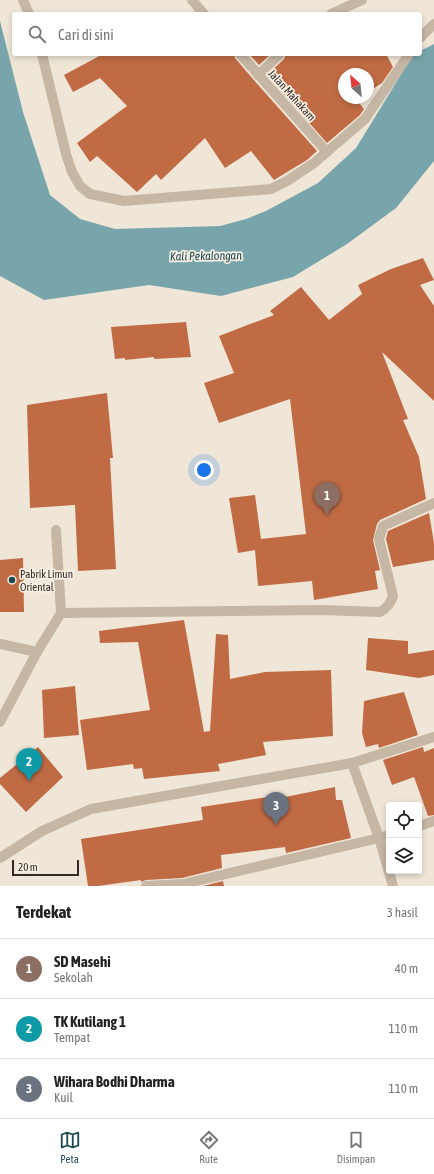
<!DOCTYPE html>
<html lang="id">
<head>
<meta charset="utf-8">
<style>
	:root { --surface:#fff; --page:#f2f2f2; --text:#222; --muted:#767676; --line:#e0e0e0; --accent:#1d4a51 }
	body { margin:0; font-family:"Asap Condensed",sans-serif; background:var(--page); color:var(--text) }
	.controls { position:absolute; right:12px; bottom:12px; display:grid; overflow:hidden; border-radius:4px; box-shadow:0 2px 6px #0003 }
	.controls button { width:36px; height:36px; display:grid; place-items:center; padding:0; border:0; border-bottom:1px solid var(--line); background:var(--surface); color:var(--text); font:20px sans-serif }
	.compass { position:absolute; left:338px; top:68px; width:36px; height:36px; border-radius:50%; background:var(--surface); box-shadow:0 2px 6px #0003; rotate:333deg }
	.scale { position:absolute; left:12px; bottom:10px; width:67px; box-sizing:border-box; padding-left:4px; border:2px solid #322a25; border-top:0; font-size:11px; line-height:14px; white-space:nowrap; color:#322a25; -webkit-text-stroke:3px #f7efe3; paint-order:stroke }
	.you { position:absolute; left:204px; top:470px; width:14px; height:14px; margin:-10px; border:3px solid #fff; border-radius:50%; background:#1a73e8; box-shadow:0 0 0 6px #1a73e833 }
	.badge { display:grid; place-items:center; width:26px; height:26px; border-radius:50%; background:var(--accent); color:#fff; font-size:13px; font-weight:700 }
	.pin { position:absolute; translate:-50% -33px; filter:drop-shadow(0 1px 2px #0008) }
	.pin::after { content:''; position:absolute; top:21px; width:14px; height:12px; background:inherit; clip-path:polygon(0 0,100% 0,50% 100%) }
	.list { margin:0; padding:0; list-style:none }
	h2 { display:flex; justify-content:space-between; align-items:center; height:52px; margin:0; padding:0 16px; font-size:17px }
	h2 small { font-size:13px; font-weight:400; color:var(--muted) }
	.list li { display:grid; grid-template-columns:26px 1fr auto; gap:12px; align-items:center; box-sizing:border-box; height:60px; padding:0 16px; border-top:1px solid var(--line) }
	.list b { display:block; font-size:15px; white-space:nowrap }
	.list p { margin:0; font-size:13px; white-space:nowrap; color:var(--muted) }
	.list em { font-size:13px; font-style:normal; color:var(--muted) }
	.icon { flex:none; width:22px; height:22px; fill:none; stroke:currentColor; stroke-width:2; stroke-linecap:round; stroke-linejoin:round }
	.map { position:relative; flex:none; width:434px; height:886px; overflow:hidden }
	.search { position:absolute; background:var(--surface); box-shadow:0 2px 6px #0003; left:12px; right:12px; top:12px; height:44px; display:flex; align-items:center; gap:10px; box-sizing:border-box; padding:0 14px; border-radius:4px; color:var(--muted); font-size:15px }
	.sheet { height:232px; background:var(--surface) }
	nav { display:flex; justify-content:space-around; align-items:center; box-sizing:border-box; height:56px; border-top:1px solid var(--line); background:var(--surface); font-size:11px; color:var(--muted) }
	nav a { display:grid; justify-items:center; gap:2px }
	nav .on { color:var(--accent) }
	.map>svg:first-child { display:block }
	.water { fill:#78a5ab }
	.building { fill:#c06b44 }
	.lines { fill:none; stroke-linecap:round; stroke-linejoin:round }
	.lane { stroke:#c6b6a4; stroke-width:10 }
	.street { stroke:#c6b6a4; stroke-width:10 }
	.poi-dot { fill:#1d4a51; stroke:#f7efe3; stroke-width:1.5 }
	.labels { text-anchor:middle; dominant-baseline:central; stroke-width:3.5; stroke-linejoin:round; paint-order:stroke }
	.street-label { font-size:11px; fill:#322a25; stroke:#f7efe3 }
	.poi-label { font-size:11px; fill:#322a25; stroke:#f7efe3; text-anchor:start }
	.water-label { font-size:12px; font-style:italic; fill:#1d4a51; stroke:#f7efe3 }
</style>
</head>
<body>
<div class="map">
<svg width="434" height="886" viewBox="0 0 434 886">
	<rect width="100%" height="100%" fill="#efe6d7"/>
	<!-- water -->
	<polygon class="water" points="0,21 23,112 50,195 80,219 115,229 220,226 246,219 266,211 318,183 356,148 413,55 420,54 420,51 434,44 434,161 396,208 347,244 293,277 221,296 149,285 44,300 0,276"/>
	<!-- building -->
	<g class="building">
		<polygon points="103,54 234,54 235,58 253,79 317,151 307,160 274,180 251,151 225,168 205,138 161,180 156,174 137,192 97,156 90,162 77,143 127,106 100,78 73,92 64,75"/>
		<polygon points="249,54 271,54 259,65"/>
		<polygon points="286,54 386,54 393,67 382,83 368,92 368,74 344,74 344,98 358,98 356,99 364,109 360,115 327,143 267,75 284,59"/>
		<polygon points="423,258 434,280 420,285 434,306 434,401 382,352 408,419 403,420 419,457 426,499 380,520 377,524 373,540 380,570 375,571 378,589 314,600 312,581 258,586 255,550 238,553 229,498 255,495 261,539 306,534 290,399 219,423 204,383 234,373 219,336 274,315 270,311 301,287 329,320 362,294 358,285 391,269"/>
		<polygon points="186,322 191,357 154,359 154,357 125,360 125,358 115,359 111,327"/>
		<polygon points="107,393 113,458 110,458 116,569 78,571 75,505 30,508 27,405"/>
		<polygon points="429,513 434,543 434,560 393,567 386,539 388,531"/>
		<polygon points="23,558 24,612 0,612 0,560"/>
		<polygon points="184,620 204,732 210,731 216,634 228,635 230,679 265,672 331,670 333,736 263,742 266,755 218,764 220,771 144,779 142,768 134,769 133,764 87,770 80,720 150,710 138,642 100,643 99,631"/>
		<polygon points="368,638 408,641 408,654 434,650 434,675 419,678 366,670"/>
		<polygon points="75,686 79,735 44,738 42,690"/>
		<polygon points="404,692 418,735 379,748 378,744 366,747 362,733 364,701"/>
		<polygon points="38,747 63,777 26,812 0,784 0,778"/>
		<polygon points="423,747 424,752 434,748 434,815 428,816 414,777 392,785 383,760"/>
		<polygon points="335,787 336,800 342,800 351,838 286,853 285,847 221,855 222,868 182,878 146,880 141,882 141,880 98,886 88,886 81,839 203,820 201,807 275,796 280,798"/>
		<polygon points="223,881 224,886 203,886"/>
	</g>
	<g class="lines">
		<!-- lane -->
		<g class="lane">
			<polyline points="352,763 434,737"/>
			<polyline points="419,826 434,821"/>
			<polyline points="379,838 389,835"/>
		</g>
		<!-- street -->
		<g class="street">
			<polyline points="23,0 29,14"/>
			<polyline points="192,0 204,14"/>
			<polyline points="331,14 362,0"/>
			<polyline points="420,38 434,24"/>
			<polyline points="42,54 66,154 72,172 80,186 90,194 124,201 271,189 287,181 314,163 365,119 409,54"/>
			<polyline points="240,54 327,152"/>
			<polyline points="258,75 280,54"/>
			<polyline points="56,530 61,613"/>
			<polyline points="0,644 37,652"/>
			<path d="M 0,722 L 37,652 L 61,613 L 322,610 L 380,612 C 387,608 390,604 393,596 L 379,539 L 383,526 L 434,503"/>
			<polyline points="0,858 42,831 91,809 352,763 379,838 393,886"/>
			<polyline points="146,886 183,884 379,838"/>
		</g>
	</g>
	<!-- markers -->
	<circle class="poi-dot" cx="12" cy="580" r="4"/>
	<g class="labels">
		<!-- street labels -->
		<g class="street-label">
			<text transform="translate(292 95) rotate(48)">Jalan Mahakam</text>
		</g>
		<!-- poi labels -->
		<g class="poi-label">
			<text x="20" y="574">Pabrik Limun<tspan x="20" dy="13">Oriental</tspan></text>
		</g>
		<!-- water labels -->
		<g class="water-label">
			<text transform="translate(206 256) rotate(-1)">Kali Pekalongan</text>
		</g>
	</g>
</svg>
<div class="controls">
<button><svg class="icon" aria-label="locate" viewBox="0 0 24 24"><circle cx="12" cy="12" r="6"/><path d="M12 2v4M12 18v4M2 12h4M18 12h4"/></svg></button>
<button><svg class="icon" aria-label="layers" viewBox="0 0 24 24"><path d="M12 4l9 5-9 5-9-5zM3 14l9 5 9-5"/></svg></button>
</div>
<svg class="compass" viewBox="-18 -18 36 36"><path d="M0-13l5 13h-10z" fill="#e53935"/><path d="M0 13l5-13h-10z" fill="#767676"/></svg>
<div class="scale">20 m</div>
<div class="you"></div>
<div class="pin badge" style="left:327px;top:515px;background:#8d6e63">1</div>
<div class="pin badge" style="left:29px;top:781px;background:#0f9aa8">2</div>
<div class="pin badge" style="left:276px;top:825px;background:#6b7280">3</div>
<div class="search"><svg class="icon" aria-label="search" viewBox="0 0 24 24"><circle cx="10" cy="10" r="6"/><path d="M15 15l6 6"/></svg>Cari di sini</div>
</div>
<section class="sheet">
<h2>Terdekat<small>3 hasil</small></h2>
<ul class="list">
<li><span class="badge" style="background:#8d6e63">1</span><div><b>SD Masehi</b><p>Sekolah</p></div><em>40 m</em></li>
<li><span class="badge" style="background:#0f9aa8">2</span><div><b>TK Kutilang 1</b><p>Tempat</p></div><em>110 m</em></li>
<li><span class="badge" style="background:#6b7280">3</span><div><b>Wihara Bodhi Dharma</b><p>Kuil</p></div><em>110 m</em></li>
</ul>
</section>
<nav>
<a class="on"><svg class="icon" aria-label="map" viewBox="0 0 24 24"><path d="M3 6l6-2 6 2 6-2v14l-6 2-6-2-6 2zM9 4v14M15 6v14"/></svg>Peta</a>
<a><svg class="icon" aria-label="directions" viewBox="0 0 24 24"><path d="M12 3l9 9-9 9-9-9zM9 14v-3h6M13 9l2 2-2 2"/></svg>Rute</a>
<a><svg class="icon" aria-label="saved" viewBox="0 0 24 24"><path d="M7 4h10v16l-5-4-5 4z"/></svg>Disimpan</a>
</nav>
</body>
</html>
